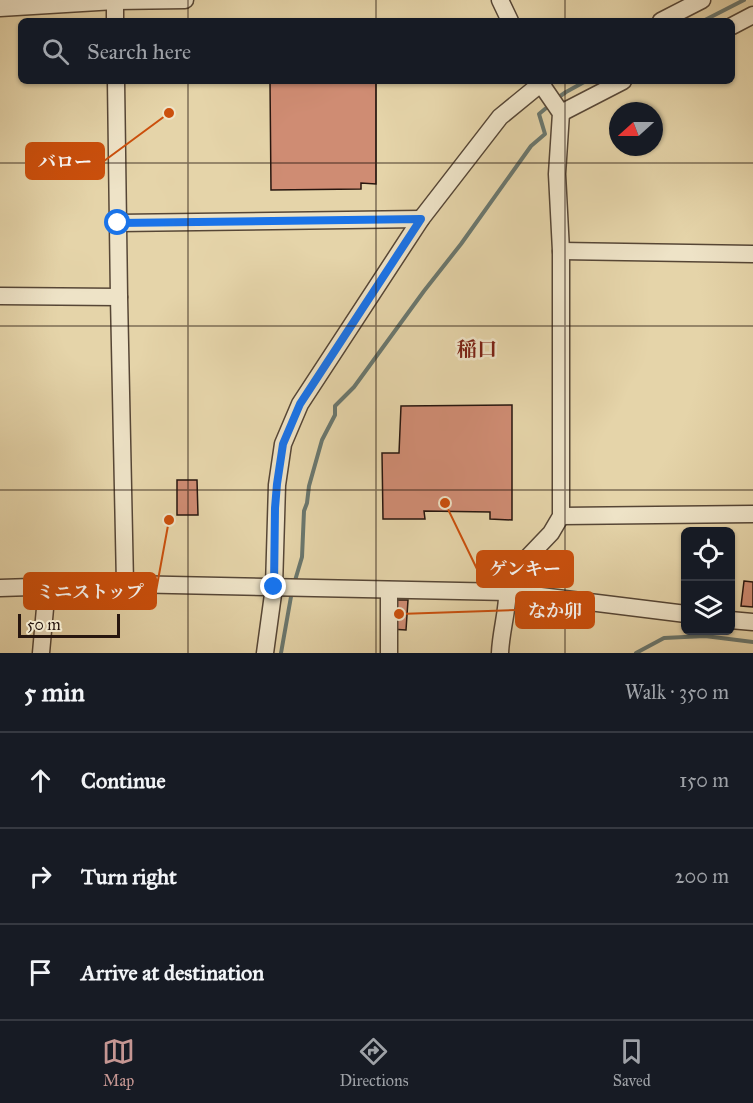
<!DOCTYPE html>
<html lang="en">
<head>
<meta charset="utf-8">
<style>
	:root { --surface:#171b24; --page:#242831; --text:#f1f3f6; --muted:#9ea1a6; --line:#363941; --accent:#c59692 }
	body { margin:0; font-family:"IM FELL Great Primer","Noto Serif JP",serif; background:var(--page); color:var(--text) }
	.controls { position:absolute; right:18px; bottom:18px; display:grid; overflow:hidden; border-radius:9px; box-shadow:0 2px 4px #0004 }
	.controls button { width:54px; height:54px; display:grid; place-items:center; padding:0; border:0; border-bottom:2px solid var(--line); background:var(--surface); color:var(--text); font:30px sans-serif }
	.compass { position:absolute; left:609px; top:102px; width:54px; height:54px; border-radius:50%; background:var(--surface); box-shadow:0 2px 4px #0004; rotate:249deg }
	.scale { position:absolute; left:18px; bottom:15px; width:102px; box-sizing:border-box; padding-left:6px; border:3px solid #27160f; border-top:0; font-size:16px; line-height:21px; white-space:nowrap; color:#27160f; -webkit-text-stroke:4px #eee3c7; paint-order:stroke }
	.stop { position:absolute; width:18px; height:18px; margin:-14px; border:4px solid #1a73e8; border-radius:50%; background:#fff }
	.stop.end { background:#1a73e8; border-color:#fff; box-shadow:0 2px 6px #0008 }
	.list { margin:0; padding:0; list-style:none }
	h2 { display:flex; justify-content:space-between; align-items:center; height:78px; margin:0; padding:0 24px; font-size:26px }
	h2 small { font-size:20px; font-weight:400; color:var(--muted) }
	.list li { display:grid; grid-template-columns:39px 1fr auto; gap:18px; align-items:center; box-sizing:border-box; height:96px; padding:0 24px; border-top:2px solid var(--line) }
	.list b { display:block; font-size:22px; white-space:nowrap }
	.list em { font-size:20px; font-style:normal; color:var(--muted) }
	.icon { flex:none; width:33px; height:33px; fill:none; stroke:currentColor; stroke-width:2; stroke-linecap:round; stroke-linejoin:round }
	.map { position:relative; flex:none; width:753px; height:653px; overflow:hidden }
	.search { position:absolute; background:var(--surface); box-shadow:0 2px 4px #0004; left:18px; right:18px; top:18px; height:66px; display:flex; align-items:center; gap:15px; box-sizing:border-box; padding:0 21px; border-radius:9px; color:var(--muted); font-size:22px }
	.sheet { height:366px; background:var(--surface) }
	nav { display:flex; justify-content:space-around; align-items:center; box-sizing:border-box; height:84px; border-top:2px solid var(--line); background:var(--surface); font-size:16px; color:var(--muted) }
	nav a { display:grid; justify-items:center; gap:3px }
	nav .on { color:var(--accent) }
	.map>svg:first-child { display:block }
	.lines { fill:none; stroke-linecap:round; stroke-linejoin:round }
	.stream { stroke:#6a776e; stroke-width:4 }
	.building { fill:#cf8c73; stroke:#27160f; stroke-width:1.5 }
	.minor-casing { stroke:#564636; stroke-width:19 }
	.minor { stroke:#eee3c7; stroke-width:16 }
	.route { stroke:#1a73e8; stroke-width:8 }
	.grid { fill:none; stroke:#27160f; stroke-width:1.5; stroke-opacity:0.55 }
	.labels { text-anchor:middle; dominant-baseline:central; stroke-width:5; stroke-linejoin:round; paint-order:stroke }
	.quarter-label { font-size:20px; font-weight:bold; fill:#7a1f14; stroke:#eee3c7 }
	.leader { fill:none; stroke:#cb4f0c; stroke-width:2 }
	.callout-dot { fill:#cb4f0c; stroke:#eee3c7; stroke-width:2 }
	.callout { fill:#cb4f0c; stroke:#cb4f0c; stroke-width:2 }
	.callout-label { font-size:18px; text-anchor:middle; font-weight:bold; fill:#fff }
</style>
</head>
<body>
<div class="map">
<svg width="753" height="653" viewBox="0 0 753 653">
	<rect width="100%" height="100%" fill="#e5d4a9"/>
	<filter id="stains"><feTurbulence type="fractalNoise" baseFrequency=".00333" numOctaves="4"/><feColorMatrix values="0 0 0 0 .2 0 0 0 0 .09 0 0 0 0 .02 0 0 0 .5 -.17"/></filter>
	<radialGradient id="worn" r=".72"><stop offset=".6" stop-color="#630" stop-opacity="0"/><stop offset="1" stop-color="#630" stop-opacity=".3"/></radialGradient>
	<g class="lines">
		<!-- stream -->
		<g class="stream">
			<polyline points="703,21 744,0"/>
			<polyline points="556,99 566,92 586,81"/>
			<polyline points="294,584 302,557 304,511 307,503 309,486 322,440 335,415 335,406 354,387 424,291 461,244 531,146 545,134 539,114 551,104"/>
			<polyline points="281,653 292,591"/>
			<polyline points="636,653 664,638 705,636 753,642"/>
		</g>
	</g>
	<!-- building -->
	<g class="building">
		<polygon points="270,81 376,81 376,184 361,183 361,189 271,190"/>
		<polygon points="512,405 512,520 490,519 490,512 424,511 425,519 383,519 382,453 399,453 401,406"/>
		<polygon points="177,480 197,480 198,515 177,515"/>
		<polygon points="744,581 753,582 753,607 741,606"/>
		<polygon points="391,600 408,600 406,630 390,629"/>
	</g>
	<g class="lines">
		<!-- minor casing -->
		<g class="minor-casing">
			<g id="minor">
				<polyline points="115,0 115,21"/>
				<polyline points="500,0 510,21"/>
				<polyline points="0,8 115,1 185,0"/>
				<polyline points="661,21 702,0"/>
				<polyline points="732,26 753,15"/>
				<polyline points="116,81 119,297 125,584"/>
				<polyline points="561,113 623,81"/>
				<polyline points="118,223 421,219"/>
				<polyline points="561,251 753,254"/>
				<polyline points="0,296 119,297"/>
				<polyline points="561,516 753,514"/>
				<polyline points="0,588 125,584 508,592 686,614"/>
				<polyline points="730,620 753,622"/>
				<polyline points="41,653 47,586"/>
				<polyline points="265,653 274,587 277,485 283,444 300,404 421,219 500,117 544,81"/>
				<polyline points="389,653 389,590"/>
				<path d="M 500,653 C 501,628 510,604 507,579 L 551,533 L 561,516 L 561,251 L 557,174 L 561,113 L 539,81"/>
			</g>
		</g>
		<!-- minor -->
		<use href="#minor" class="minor"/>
	</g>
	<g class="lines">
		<!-- route -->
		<polyline class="route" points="118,223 421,219 300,404 283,444 277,484 275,508 274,587"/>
	</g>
	<!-- grid -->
	<path class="grid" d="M 188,0 L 188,21M 376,0 L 376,21M 565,0 L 565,21M 188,81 L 188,653M 376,81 L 376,653M 565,81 L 565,653M 0,163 L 753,163M 0,326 L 753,326M 0,490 L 753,490"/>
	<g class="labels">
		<!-- quarter labels -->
		<g class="quarter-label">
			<text x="477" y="349">稲口</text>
		</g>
	</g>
	<!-- callouts -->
	<path class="leader" d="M169 113L104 161M445 503L477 569M169 520L156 591M399 614L516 610"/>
	<g class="callout-dot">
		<circle cx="169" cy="113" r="6"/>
		<circle cx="445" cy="503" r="6"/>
		<circle cx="169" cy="520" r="6"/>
		<circle cx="399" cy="614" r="6"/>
	</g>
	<g class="callout">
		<rect x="26" y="143" width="78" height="36" rx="6"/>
		<rect x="477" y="551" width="96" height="36" rx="6"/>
		<rect x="24" y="573" width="132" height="36" rx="6"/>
		<rect x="516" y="592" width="78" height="36" rx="6"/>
	</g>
	<g class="callout-label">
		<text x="65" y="168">バロー</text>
		<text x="525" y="575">ゲンキー</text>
		<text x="90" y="598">ミニストップ</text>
		<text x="555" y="617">なか卯</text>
	</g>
	<rect width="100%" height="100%" filter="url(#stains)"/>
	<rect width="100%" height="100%" fill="url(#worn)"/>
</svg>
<div class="controls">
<button><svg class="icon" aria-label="locate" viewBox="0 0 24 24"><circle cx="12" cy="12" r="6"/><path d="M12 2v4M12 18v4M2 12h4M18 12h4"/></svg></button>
<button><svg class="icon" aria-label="layers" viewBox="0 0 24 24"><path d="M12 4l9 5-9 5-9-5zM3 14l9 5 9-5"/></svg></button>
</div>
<svg class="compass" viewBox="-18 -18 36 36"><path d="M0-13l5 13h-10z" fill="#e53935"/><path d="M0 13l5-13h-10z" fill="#9ea1a6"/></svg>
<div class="scale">50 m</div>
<div class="stop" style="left:118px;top:223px"></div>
<div class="stop end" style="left:274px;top:587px"></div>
<div class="search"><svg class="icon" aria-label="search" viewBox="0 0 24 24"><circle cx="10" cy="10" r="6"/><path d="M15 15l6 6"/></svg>Search here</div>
</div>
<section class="sheet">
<h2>5 min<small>Walk · 350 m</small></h2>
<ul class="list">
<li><svg class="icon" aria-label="ahead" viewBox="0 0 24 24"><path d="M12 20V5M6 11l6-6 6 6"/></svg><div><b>Continue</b></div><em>150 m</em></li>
<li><svg class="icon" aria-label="right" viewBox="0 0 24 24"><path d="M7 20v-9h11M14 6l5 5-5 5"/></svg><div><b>Turn right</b></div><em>200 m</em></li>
<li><svg class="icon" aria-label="arrive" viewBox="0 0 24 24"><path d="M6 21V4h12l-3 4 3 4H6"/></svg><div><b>Arrive at destination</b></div></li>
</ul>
</section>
<nav>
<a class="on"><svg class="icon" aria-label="map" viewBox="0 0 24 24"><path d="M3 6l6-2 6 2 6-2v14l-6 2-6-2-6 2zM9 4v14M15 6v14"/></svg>Map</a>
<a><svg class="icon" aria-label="directions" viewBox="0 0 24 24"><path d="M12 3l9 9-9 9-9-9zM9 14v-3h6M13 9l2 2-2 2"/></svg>Directions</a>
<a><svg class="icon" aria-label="saved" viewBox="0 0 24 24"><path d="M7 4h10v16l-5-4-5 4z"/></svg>Saved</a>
</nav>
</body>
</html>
